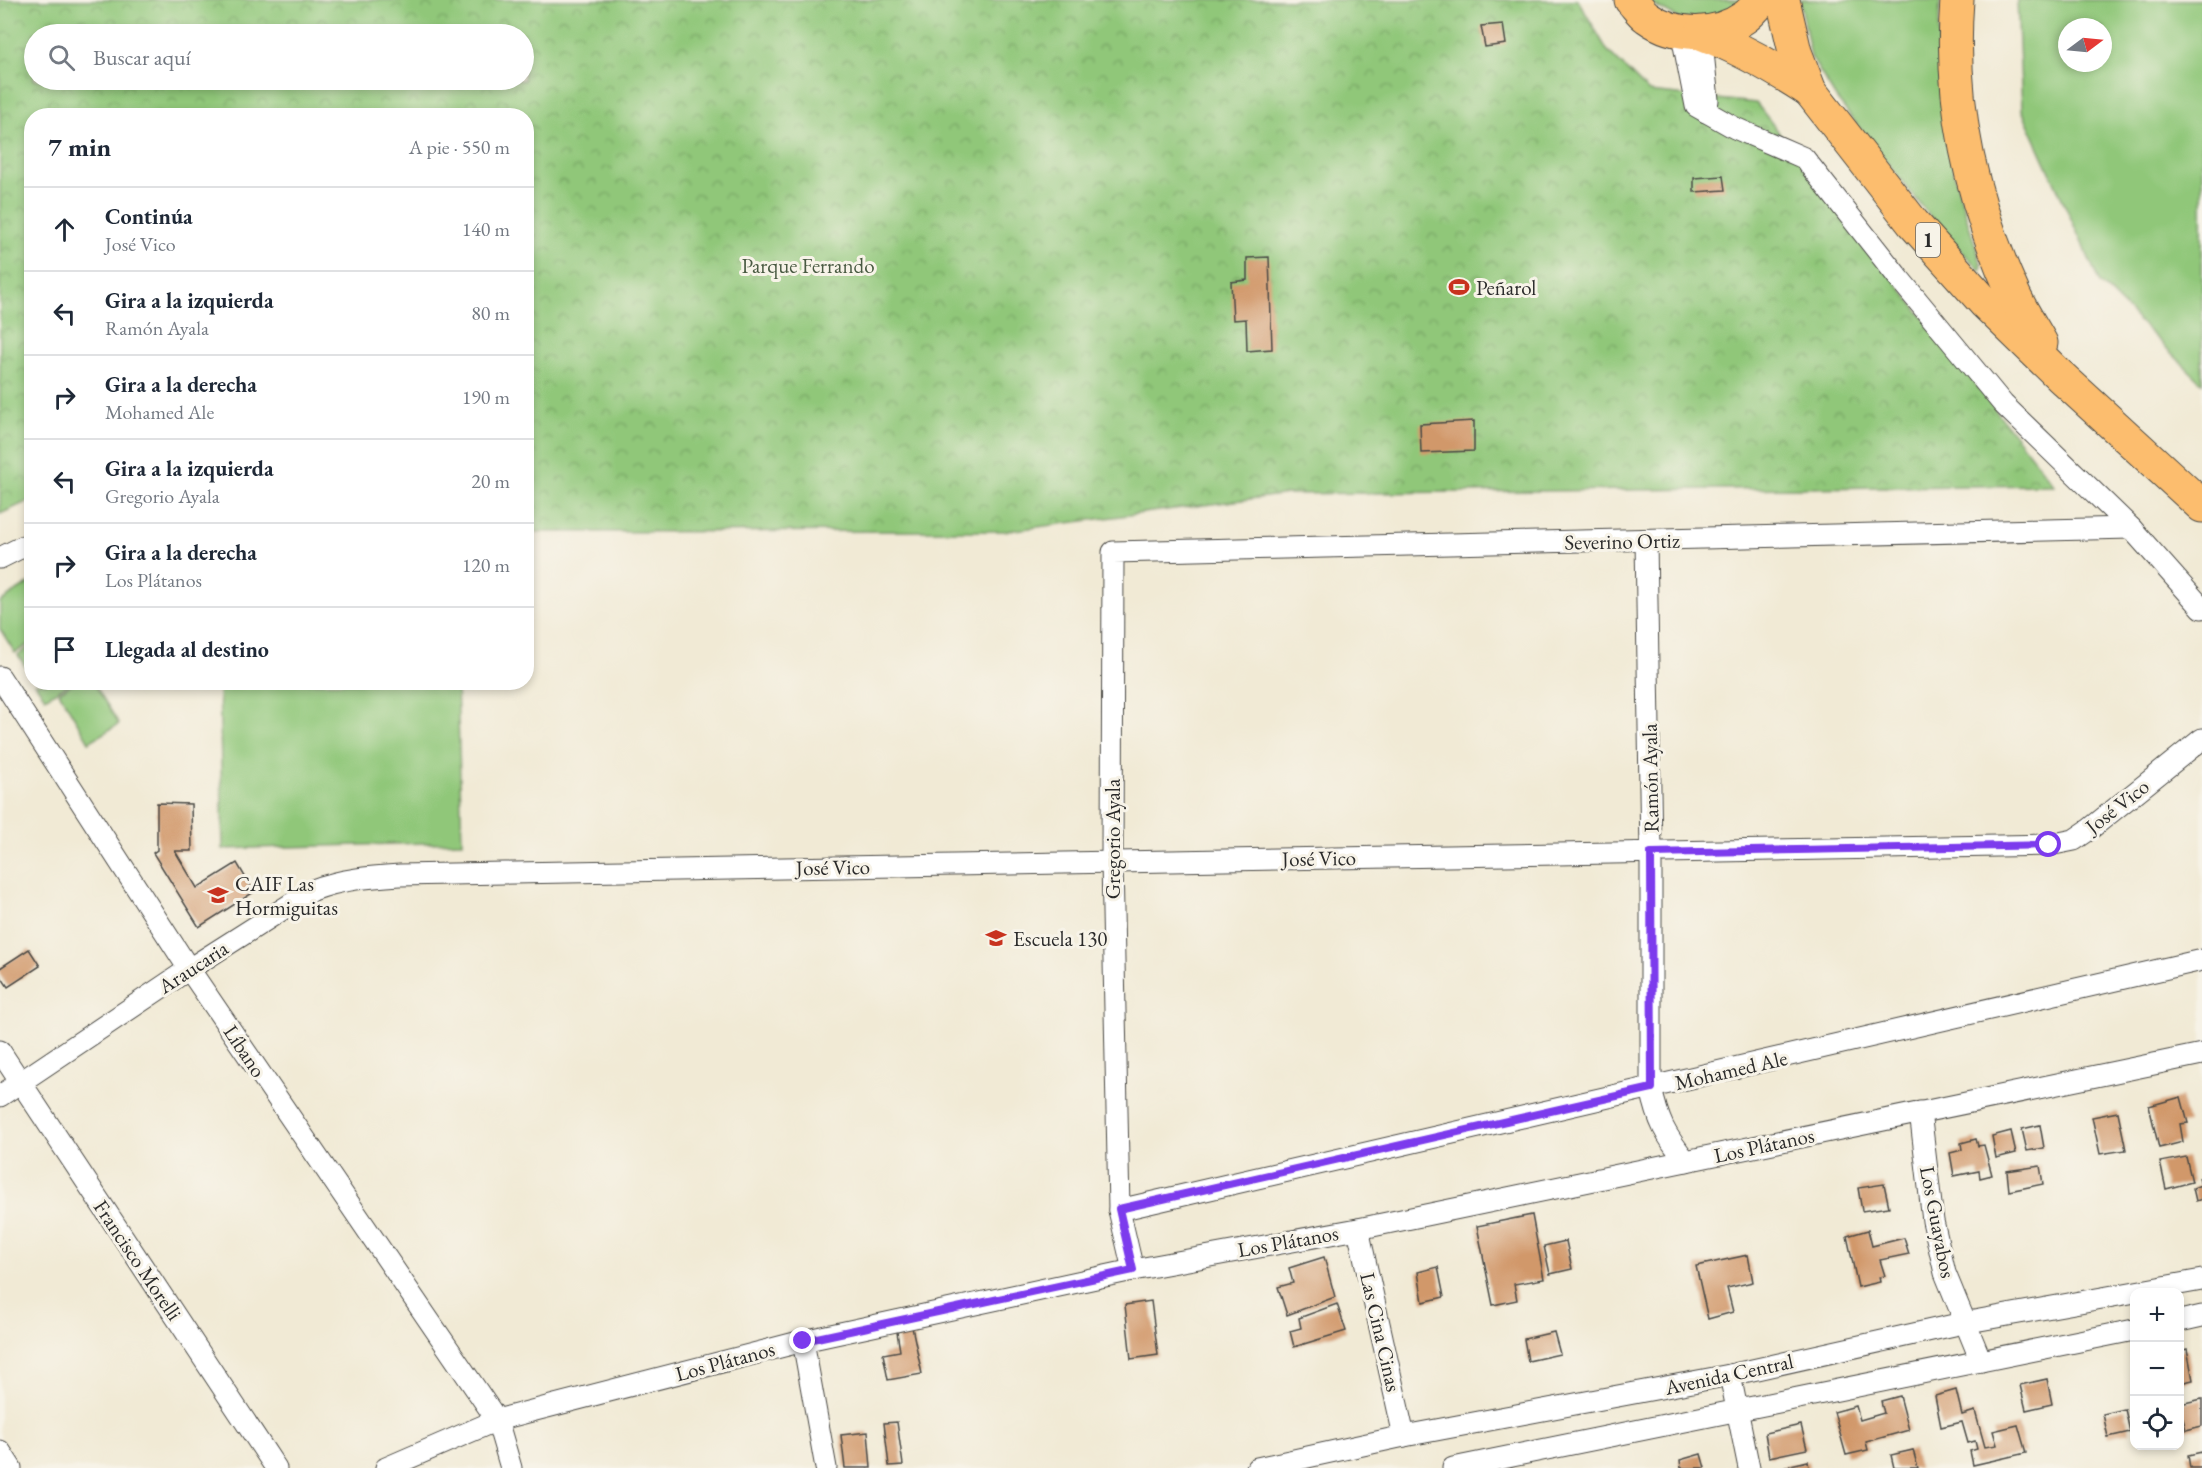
<!DOCTYPE html>
<html lang="es">
<head>
<meta charset="utf-8">
<style>
	:root { --surface:#fff; --page:#f6f6f7; --text:#1f2937; --muted:#747a83; --line:#e0e1e3 }
	body { margin:0; font-family:"EB Garamond",serif; background:var(--page); color:var(--text) }
	.controls { position:absolute; right:18px; bottom:18px; display:grid; overflow:hidden; border-radius:12px; box-shadow:0 3px 9px #0003 }
	.controls button { width:54px; height:54px; display:grid; place-items:center; padding:0; border:0; border-bottom:2px solid var(--line); background:var(--surface); color:var(--text); font:30px sans-serif }
	.compass { position:absolute; left:2058px; top:18px; width:54px; height:54px; border-radius:50%; background:var(--surface); box-shadow:0 3px 9px #0003; rotate:74deg }
	.stop { position:absolute; width:18px; height:18px; margin:-14px; border:4px solid #7c3aed; border-radius:50%; background:#fff }
	.stop.end { background:#7c3aed; border-color:#fff; box-shadow:0 2px 6px #0008 }
	.list { margin:0; padding:0; list-style:none }
	h2 { display:flex; justify-content:space-between; align-items:center; height:78px; margin:0; padding:0 24px; font-size:26px }
	h2 small { font-size:20px; font-weight:400; color:var(--muted) }
	.list li { display:grid; grid-template-columns:39px 1fr auto; gap:18px; align-items:center; box-sizing:border-box; height:84px; padding:0 24px; border-top:2px solid var(--line) }
	.list b { display:block; font-size:22px; white-space:nowrap }
	.list p { margin:0; font-size:20px; white-space:nowrap; color:var(--muted) }
	.list em { font-size:20px; font-style:normal; color:var(--muted) }
	.icon { flex:none; width:33px; height:33px; fill:none; stroke:currentColor; stroke-width:2; stroke-linecap:round; stroke-linejoin:round }
	.map { position:relative; flex:none; width:2202px; height:1468px; overflow:hidden }
	.search { position:absolute; background:var(--surface); box-shadow:0 3px 9px #0003; left:24px; top:24px; width:510px; height:66px; display:flex; align-items:center; gap:15px; box-sizing:border-box; padding:0 21px; border-radius:33px; color:var(--muted); font-size:22px }
	.panel { position:absolute; background:var(--surface); box-shadow:0 3px 9px #0003; left:24px; top:108px; width:510px; height:582px; border-radius:24px }
	.map>svg:first-child { display:block }
	.grass { fill:#90c779; stroke:#5e7952; stroke-width:1.5; fill-rule:evenodd }
	.park { fill:url(#park-crowns); stroke:#5e7952; stroke-width:1.5; fill-rule:evenodd }
	.building { fill:#d1986b }
	.lines { fill:none; stroke-linecap:round; stroke-linejoin:round }
	.street-casing { stroke:#494844; stroke-width:23 }
	.primary-casing { stroke:#494844; stroke-width:35 }
	.highway-casing { stroke:#494844; stroke-width:35 }
	.street { stroke:#fff; stroke-width:21 }
	.primary { stroke:#fcbd6e; stroke-width:33 }
	.highway { stroke:#fcbd6e; stroke-width:33 }
	.route { stroke:#7c3aed; stroke-width:8 }
	.labels { text-anchor:middle; dominant-baseline:central; stroke-width:6; stroke-linejoin:round; paint-order:stroke }
	.shield { fill:#f7f3e8; stroke:#686764; stroke-width:1.5 }
	.shield-label { font-size:20px; font-weight:bold; fill:#2b2b2b }
	.park-label { font-size:21px; fill:#495a42; stroke:#f7f3e8 }
	.poi-label { font-size:21px; fill:#2b2b2b; stroke:#f7f3e8; text-anchor:start }
	.street-label { font-size:21px; fill:#2b2b2b; stroke:#f7f3e8 }
</style>
</head>
<body>
<div class="map">
<svg width="2202" height="1468" viewBox="0 0 2202 1468">
	<defs>
		<pattern id="park-crowns" width="20" height="18" patternUnits="userSpaceOnUse" patternTransform="scale(1.5)"><rect width="20" height="18" fill="#90c779"/><path d="M2 6a3 3 0 1 1 6 0M12 15a3 3 0 1 1 6 0" fill="none" stroke="#76a263"/></pattern>
	</defs>
	<rect width="100%" height="100%" fill="#f7f3e8"/>
	<filter id="ink" filterUnits="userSpaceOnUse"><feTurbulence type="fractalNoise" baseFrequency=".0167" numOctaves="2"/><feDisplacementMap in="SourceGraphic" scale="12" xChannelSelector="R" yChannelSelector="G"/><feConvolveMatrix kernelMatrix="1 2 1 2 8 2 1 2 1" color-interpolation-filters="sRGB"/></filter>
	<filter id="wash" filterUnits="userSpaceOnUse"><feTurbulence type="fractalNoise" baseFrequency=".008" numOctaves="4" result="noise"/><feDisplacementMap in="SourceGraphic" scale="24" xChannelSelector="R" yChannelSelector="G"/><feGaussianBlur stdDeviation="1.35" result="paint"/><feColorMatrix in="noise" values="0 0 0 0 0 0 0 0 0 0 0 0 0 0 0 0 0 1.4 0 .05"/><feComposite in="paint" operator="in"/></filter>
	<g filter="url(#wash)">
		<rect width="100%" height="100%" fill="#f1ead5"/>
		<!-- grass -->
		<g class="grass">
			<polygon points="1645,0 1749,0 1727,15 1681,20"/>
			<path d="M 1800,0 L 1940,0 C 1937,54 1939,107 1951,160 C 1959,196 1971,231 1982,266 L 1981,271 L 1940,229 L 1836,98 L 1811,57 Z"/>
			<path d="M 2017,0 L 2202,0 L 2202,383 L 2100,283 L 2022,110 ZM 2067,27 L 2103,27 L 2103,63 L 2067,63 Z"/>
			<polygon points="31,582 31,643 15,653 0,629 0,602"/>
			<polygon points="31,646 31,676 18,655"/>
			<polygon points="75,682 94,683 119,724 89,742 59,692"/>
			<polygon points="35,683 70,683 45,698"/>
			<polygon points="219,683 457,683 462,842 223,849"/>
		</g>
		<!-- park -->
		<path class="park" d="M 0,0 L 1578,0 L 1607,50 L 1649,92 L 1756,103 L 2054,485 L 1288,494 L 1007,531 L 527,532 L 526,116 L 32,116 L 31,500 L 0,514 ZM 34,34 L 524,34 L 524,80 L 34,80 Z"/>
		<g id="blocks">
			<!-- building -->
			<g class="building">
				<polygon points="1503,24 1506,44 1485,47 1481,26"/>
				<polygon points="1723,176 1725,190 1694,192 1694,178"/>
				<polygon points="1269,257 1272,349 1247,351 1246,319 1233,320 1231,282 1247,280 1247,258"/>
				<polygon points="1474,421 1474,451 1421,453 1420,424"/>
				<polygon points="157,803 191,804 192,851 175,851 197,888 237,863 254,892 199,927 153,853 157,850"/>
				<polygon points="29,949 40,966 8,987 0,975 0,968"/>
				<polygon points="2181,1097 2188,1123 2180,1124 2183,1142 2159,1148 2149,1106"/>
				<polygon points="2118,1112 2126,1150 2100,1154 2092,1117"/>
				<polygon points="2040,1125 2044,1148 2027,1151 2022,1129"/>
				<polygon points="2011,1131 2016,1153 1996,1158 1992,1136"/>
				<polygon points="1976,1139 1978,1146 1984,1145 1992,1175 1980,1178 1979,1171 1954,1176 1950,1153 1962,1150 1961,1143"/>
				<polygon points="2186,1157 2192,1182 2166,1189 2160,1162"/>
				<polygon points="2040,1166 2043,1184 2009,1191 2007,1171"/>
				<polygon points="2202,1177 2202,1199 2196,1201 2193,1188 2201,1185 2199,1178"/>
				<polygon points="1884,1184 1889,1207 1862,1211 1858,1188"/>
				<polygon points="1532,1215 1544,1279 1514,1284 1517,1300 1493,1305 1477,1226"/>
				<polygon points="1868,1230 1872,1246 1904,1238 1909,1254 1880,1260 1885,1276 1879,1277 1880,1282 1858,1287 1847,1236"/>
				<polygon points="1566,1241 1572,1269 1550,1274 1544,1246"/>
				<polygon points="1748,1255 1753,1282 1727,1288 1733,1312 1708,1319 1696,1266"/>
				<polygon points="1324,1257 1335,1297 1287,1315 1278,1287 1293,1283 1289,1268"/>
				<polygon points="1438,1267 1444,1297 1423,1302 1418,1272"/>
				<polygon points="1151,1301 1158,1355 1131,1359 1125,1305"/>
				<polygon points="1337,1304 1346,1331 1294,1347 1290,1331 1301,1328 1299,1318"/>
				<polygon points="912,1327 922,1374 888,1380 883,1354 900,1351 897,1332"/>
				<polygon points="1554,1332 1560,1354 1528,1361 1524,1339"/>
				<polygon points="2187,1349 2193,1380 2180,1383 2180,1351"/>
				<polygon points="2047,1379 2052,1404 2026,1410 2020,1385"/>
				<polygon points="1956,1390 1962,1415 1975,1411 1985,1447 1997,1445 1993,1431 2018,1425 2026,1453 1973,1465 1970,1451 1977,1449 1975,1441 1968,1443 1962,1422 1941,1427 1935,1396"/>
				<polygon points="1900,1396 1909,1430 1866,1442 1868,1450 1846,1455 1834,1412 1856,1406 1860,1420 1884,1413 1881,1401"/>
				<polygon points="2202,1399 2202,1426 2186,1430 2183,1419 2180,1419 2180,1404"/>
				<polygon points="2125,1409 2130,1432 2108,1437 2103,1414"/>
				<polygon points="897,1422 903,1465 889,1466 884,1423"/>
				<polygon points="1801,1425 1807,1449 1769,1457 1765,1433"/>
				<polygon points="868,1432 871,1468 845,1468 841,1435"/>
				<polygon points="1913,1450 1918,1468 1894,1468 1891,1455"/>
				<polygon points="2202,1452 2202,1468 2190,1468 2188,1455"/>
				<polygon points="1701,1454 1705,1468 1681,1468 1680,1460"/>
				<polygon points="1808,1461 1809,1468 1782,1468 1782,1467"/>
			</g>
		</g>
	</g>
	<g filter="url(#ink)">
		<use href="#blocks" fill-opacity="0" stroke="#494844" stroke-width="1.5"/>
		<g class="lines">
			<!-- street casing -->
			<g class="street-casing">
				<g id="street">
					<polyline points="1681,30 1696,106 1735,128 1804,158 1898,277 2003,404 2131,528 2202,608"/>
					<polyline points="1701,33 1708,100 1706,112"/>
					<path d="M 1646,540 L 1651,853 L 1651,1088 C 1658,1121 1665,1135 1686,1161"/>
					<polyline points="0,558 32,542"/>
					<polyline points="0,677 189,969 497,1420 511,1468"/>
					<polyline points="0,1051 276,1468"/>
					<path d="M 0,1096 L 189,969 L 313,890 C 342,879 369,877 400,875 L 2049,845 L 2074,840 L 2090,829 L 2202,739"/>
					<polyline points="1920,1112 1933,1221 1945,1273 1981,1361"/>
					<polyline points="1119,1210 2202,960"/>
					<polyline points="1358,1229 1404,1436"/>
					<polyline points="1133,1270 1119,1210 1112,861 1113,552 2131,528"/>
					<polyline points="2180,1321 2202,1316"/>
					<polyline points="803,1341 826,1468"/>
					<polyline points="1730,1375 1749,1468"/>
					<polyline points="0,1451 11,1468"/>
					<polyline points="386,1468 497,1420 803,1341 1133,1270 1358,1229 2202,1054"/>
					<polyline points="1257,1468 1404,1436 1730,1375 1963,1323 2202,1280"/>
					<polyline points="1453,1468 2134,1330"/>
				</g>
			</g>
			<!-- primary casing -->
			<g class="primary-casing">
				<path id="primary" d="M 1631,0 C 1636,5 1641,13 1647,17 C 1676,38 1717,37 1745,17 C 1751,13 1756,6 1762,0"/>
			</g>
			<!-- highway casing -->
			<g class="highway-casing">
				<g id="highway">
					<polyline points="1783,0 1795,52 1810,91 1913,223 1985,303 2060,376 2202,506"/>
					<path d="M 1957,0 C 1949,102 1972,203 2014,295 C 2022,312 2032,327 2041,343"/>
					<path d="M 1701,33 C 1740,48 1775,68 1810,91"/>
				</g>
			</g>
			<!-- street -->
			<use href="#street" class="street"/>
			<!-- primary -->
			<use href="#primary" class="primary"/>
			<!-- highway -->
			<use href="#highway" class="highway"/>
		</g>
	</g>
	<g class="lines" filter="url(#ink)">
		<!-- route -->
		<polyline class="route" points="803,1341 1133,1270 1119,1209 1652,1088 1651,853 2049,845"/>
	</g>
	<!-- icons -->
	<defs>
		<g id="stadium-bare" transform="scale(1.62)"><path d="M0-5a6.5 5 0 1 0 0 10a6.5 5 0 1 0 0-10ZM-3.5-1.8h7v3.6h-7Z" fill="#c8321e" stroke="#f7f3e8" stroke-width="2.5" paint-order="stroke"/></g>
		<g id="school-bare" transform="scale(1.62)"><path d="M0-5L7-2L0 1L-7-2ZM-4 1L0 2.5L4 1V4Q0 6-4 4Z" fill="#c8321e" stroke="#f7f3e8" stroke-width="2.5" paint-order="stroke"/></g>
	</defs>
	<g fill-rule="evenodd">
		<use href="#stadium-bare" x="1459" y="287"/>
		<use href="#school-bare" x="218" y="895"/>
		<use href="#school-bare" x="996" y="938"/>
	</g>
	<g class="labels">
		<!-- shield labels -->
		<rect class="shield" x="1916" y="223" width="24" height="34" rx="4.5"/>
		<g class="shield-label">
			<text x="1928" y="240">1</text>
		</g>
		<!-- park labels -->
		<g class="park-label">
			<text x="808" y="265">Parque Ferrando</text>
		</g>
		<!-- poi labels -->
		<g class="poi-label">
			<text x="1476" y="287">Peñarol</text>
			<text x="235" y="883">CAIF Las<tspan x="235" dy="24">Hormiguitas</tspan></text>
			<text x="1013" y="938">Escuela 130</text>
		</g>
		<!-- street labels -->
		<g class="street-label">
			<text transform="translate(1622 541) rotate(-1)">Severino Ortiz</text>
			<text transform="translate(1650 778) rotate(-91)">Ramón Ayala</text>
			<text transform="translate(2117 806) rotate(-38)">José Vico</text>
			<text transform="translate(1112 839) rotate(-90)">Gregorio Ayala</text>
			<text transform="translate(1319 858) rotate(-1)">José Vico</text>
			<text transform="translate(833 867) rotate(-1)">José Vico</text>
			<text transform="translate(193 967) rotate(-33)">Araucaria</text>
			<text transform="translate(245 1051) rotate(56)">Líbano</text>
			<text transform="translate(1731 1070) rotate(-13)">Mohamed Ale</text>
			<text transform="translate(1764 1145) rotate(-12)">Los Plátanos</text>
			<text transform="translate(1938 1222) rotate(79)">Los Guayabos</text>
			<text transform="translate(1288 1241) rotate(-10)">Los Plátanos</text>
			<text transform="translate(138 1260) rotate(56)">Francisco Morelli</text>
			<text transform="translate(1381 1332) rotate(77)">Las Cina Cinas</text>
			<text transform="translate(725 1361) rotate(-15)">Los Plátanos</text>
			<text transform="translate(1729 1374) rotate(-12)">Avenida Central</text>
		</g>
	</g>
</svg>
<div class="controls">
<button>+</button>
<button>−</button>
<button><svg class="icon" aria-label="locate" viewBox="0 0 24 24"><circle cx="12" cy="12" r="6"/><path d="M12 2v4M12 18v4M2 12h4M18 12h4"/></svg></button>
</div>
<svg class="compass" viewBox="-18 -18 36 36"><path d="M0-13l5 13h-10z" fill="#e53935"/><path d="M0 13l5-13h-10z" fill="#747a83"/></svg>
<div class="stop" style="left:2049px;top:845px"></div>
<div class="stop end" style="left:803px;top:1341px"></div>
<div class="search"><svg class="icon" aria-label="search" viewBox="0 0 24 24"><circle cx="10" cy="10" r="6"/><path d="M15 15l6 6"/></svg>Buscar aquí</div>
<section class="panel">
<h2>7 min<small>A pie · 550 m</small></h2>
<ul class="list">
<li><svg class="icon" aria-label="ahead" viewBox="0 0 24 24"><path d="M12 20V5M6 11l6-6 6 6"/></svg><div><b>Continúa</b><p>José Vico</p></div><em>140 m</em></li>
<li><svg class="icon" aria-label="left" viewBox="0 0 24 24"><path d="M17 20v-9H6M10 6l-5 5 5 5"/></svg><div><b>Gira a la izquierda</b><p>Ramón Ayala</p></div><em>80 m</em></li>
<li><svg class="icon" aria-label="right" viewBox="0 0 24 24"><path d="M7 20v-9h11M14 6l5 5-5 5"/></svg><div><b>Gira a la derecha</b><p>Mohamed Ale</p></div><em>190 m</em></li>
<li><svg class="icon" aria-label="left" viewBox="0 0 24 24"><path d="M17 20v-9H6M10 6l-5 5 5 5"/></svg><div><b>Gira a la izquierda</b><p>Gregorio Ayala</p></div><em>20 m</em></li>
<li><svg class="icon" aria-label="right" viewBox="0 0 24 24"><path d="M7 20v-9h11M14 6l5 5-5 5"/></svg><div><b>Gira a la derecha</b><p>Los Plátanos</p></div><em>120 m</em></li>
<li><svg class="icon" aria-label="arrive" viewBox="0 0 24 24"><path d="M6 21V4h12l-3 4 3 4H6"/></svg><div><b>Llegada al destino</b></div></li>
</ul>
</section>
</div>
</body>
</html>
